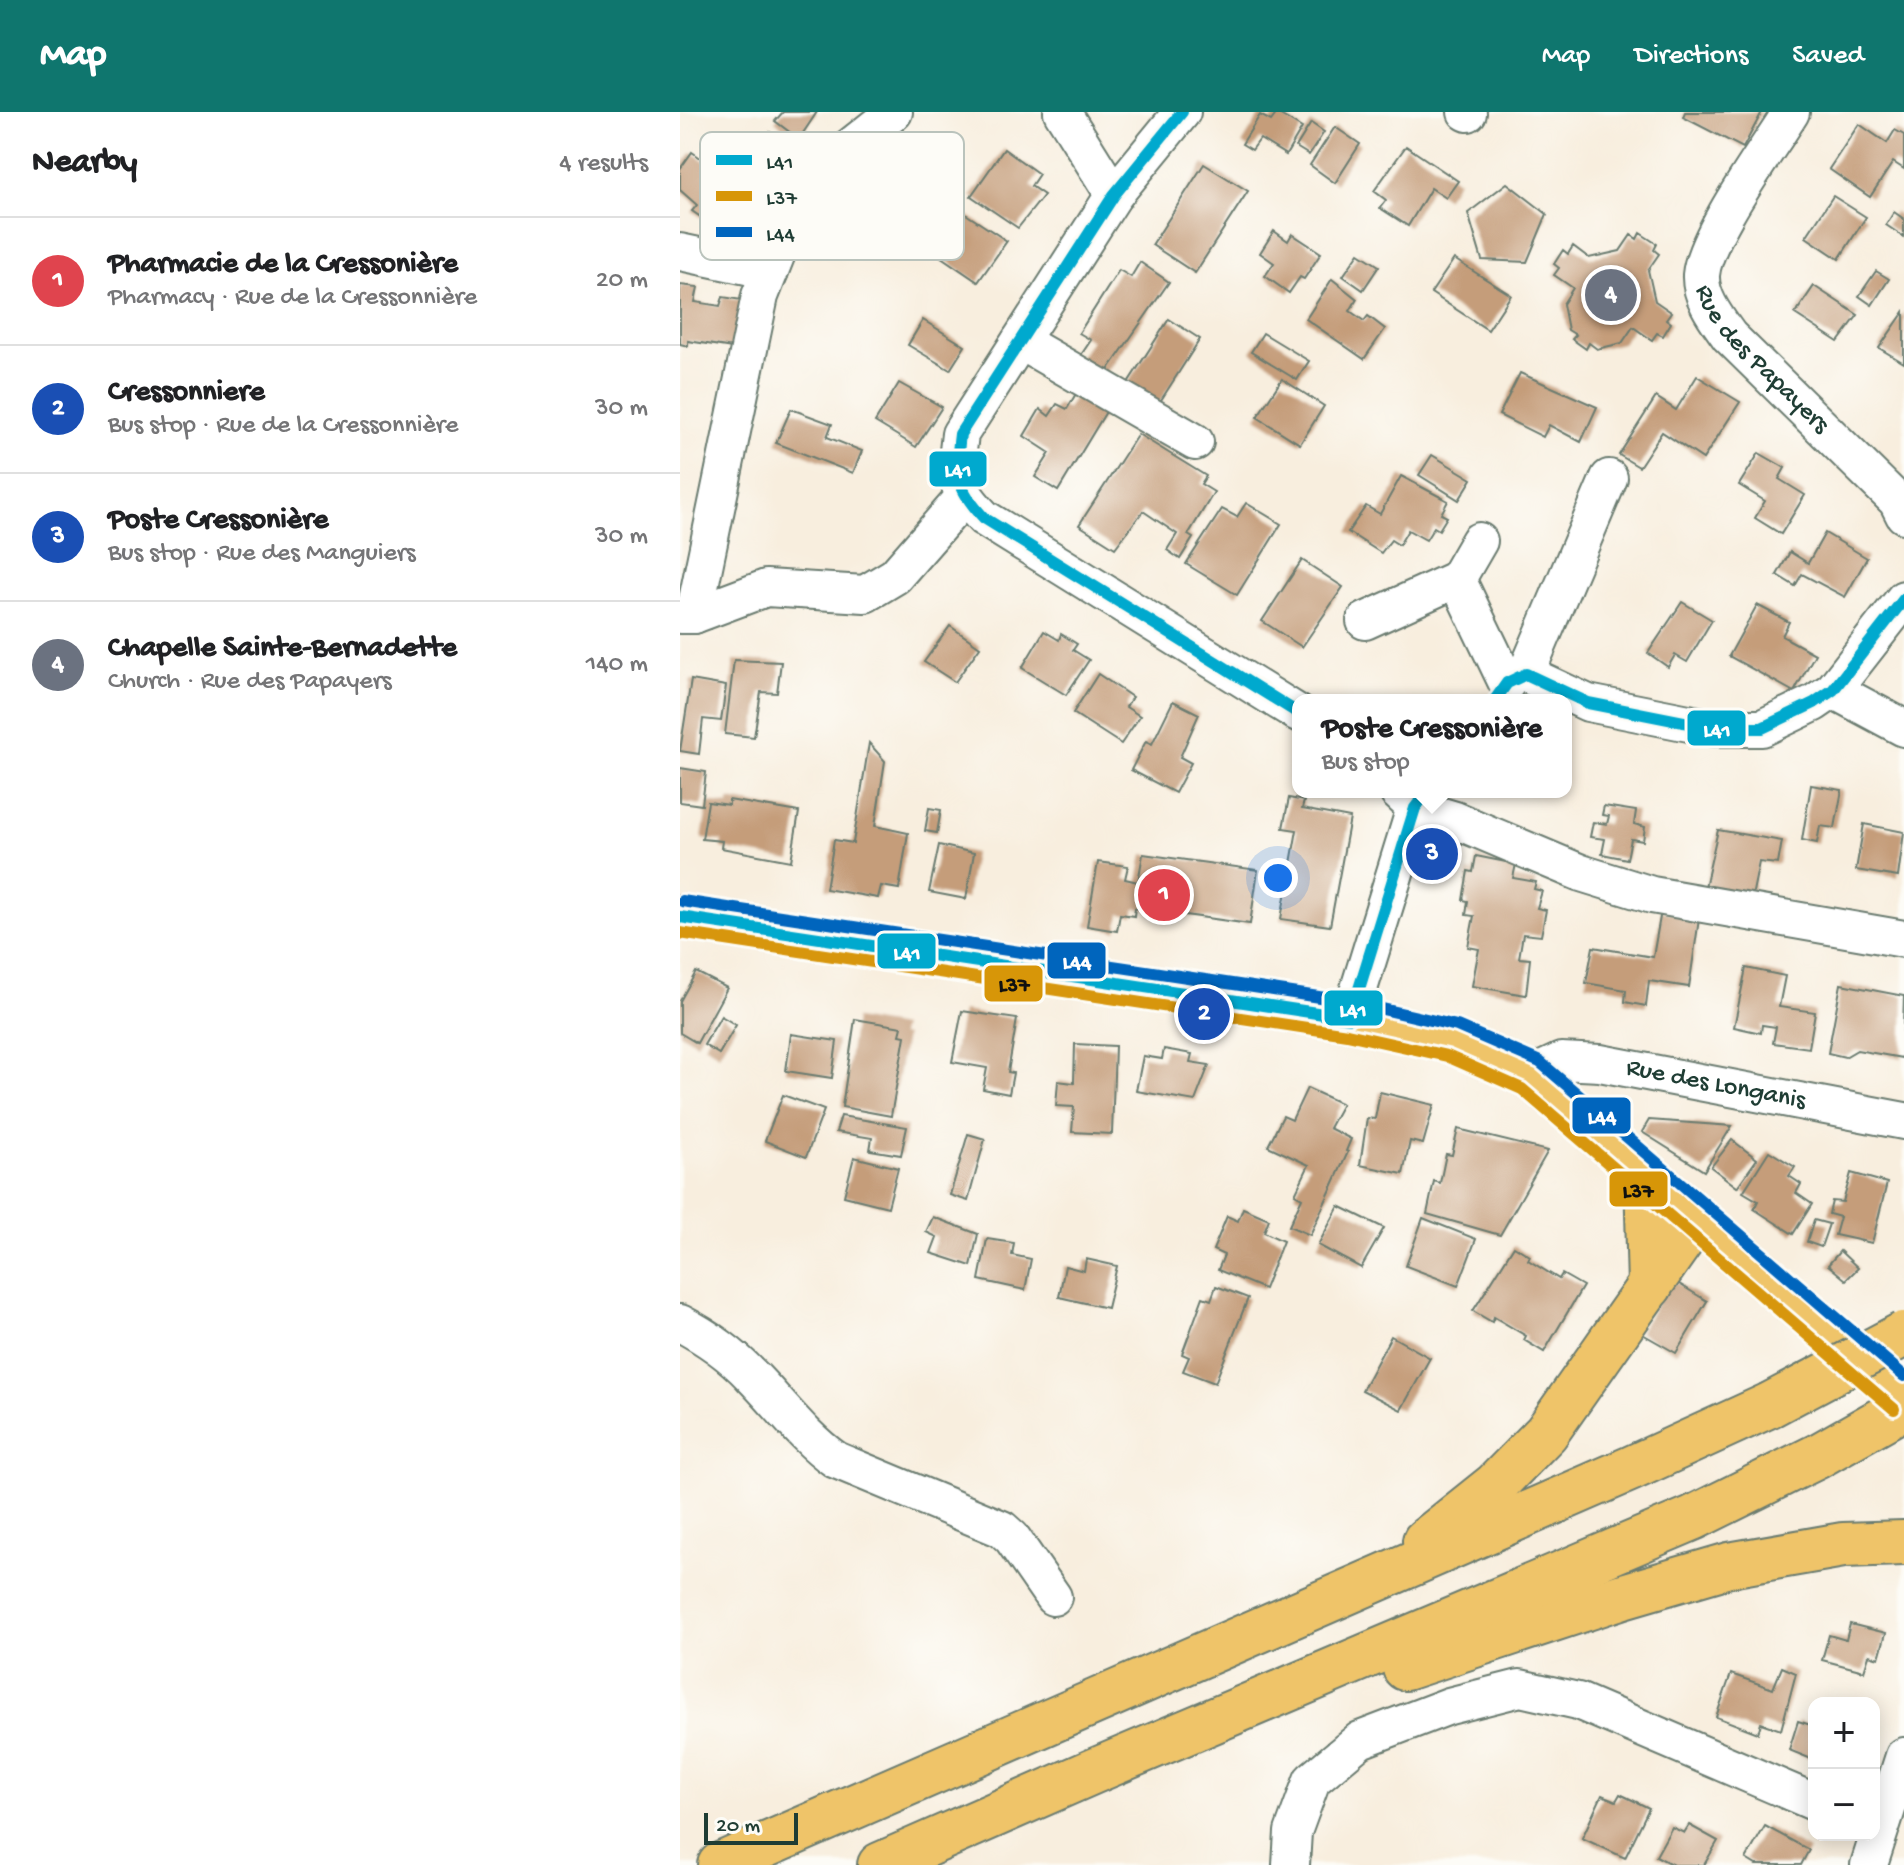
<!DOCTYPE html>
<html lang="en">
<head>
<meta charset="utf-8">
<style>
	:root { --surface:#fff; --page:#f6f6f6; --text:#202124; --muted:#757577; --line:#e0e0e0; --accent:#0f766e }
	body { margin:0; font-family:"Gochi Hand",sans-serif; background:var(--page); color:var(--text) }
	.controls { position:absolute; right:24px; bottom:24px; display:grid; overflow:hidden; border-radius:16px; box-shadow:0 4px 20px #0003 }
	.controls button { width:72px; height:72px; display:grid; place-items:center; padding:0; border:0; border-bottom:2px solid var(--line); background:var(--surface); color:var(--text); font:40px sans-serif }
	.scale { position:absolute; left:24px; bottom:20px; width:94px; box-sizing:border-box; padding-left:8px; border:4px solid #1f3d34; border-top:0; font-size:22px; line-height:28px; white-space:nowrap; color:#1f3d34; -webkit-text-stroke:6px #fdfcf7; paint-order:stroke }
	.you { position:absolute; left:598px; top:766px; width:28px; height:28px; margin:-20px; border:6px solid #fff; border-radius:50%; background:#1a73e8; box-shadow:0 0 0 12px #1a73e833 }
	.badge { display:grid; place-items:center; width:52px; height:52px; border-radius:50%; background:var(--accent); color:#fff; font-size:26px; font-weight:700 }
	.pin { position:absolute; translate:-50% -50%; border:4px solid #fff; box-shadow:0 2px 8px #0006 }
	.popup { position:absolute; left:612px; top:582px; width:280px; height:104px; box-sizing:border-box; display:grid; place-content:center; border-radius:16px; background:var(--surface); filter:drop-shadow(0 2px 6px #0005); font-size:26px; white-space:nowrap; color:var(--muted) }
	.popup b { font-size:30px; color:var(--text) }
	.popup::after { content:''; position:absolute; left:50%; top:100%; margin-left:-16px; border:16px solid transparent; border-top-color:var(--surface) }
	.list { margin:0; padding:0; list-style:none }
	h2 { display:flex; justify-content:space-between; align-items:center; height:104px; margin:0; padding:0 32px; font-size:34px }
	h2 small { font-size:26px; font-weight:400; color:var(--muted) }
	.list li { display:grid; grid-template-columns:52px 1fr auto; gap:24px; align-items:center; box-sizing:border-box; height:128px; padding:0 32px; border-top:2px solid var(--line) }
	.list b { display:block; font-size:30px; white-space:nowrap }
	.list p { margin:0; font-size:26px; white-space:nowrap; color:var(--muted) }
	.list em { font-size:26px; font-style:normal; color:var(--muted) }
	.map { position:relative; flex:none; width:1224px; height:1753px; overflow:hidden }
	header { display:flex; align-items:center; gap:48px; box-sizing:border-box; height:112px; padding:0 40px; background:var(--accent); color:#fff }
	header strong { font-size:38px }
	nav { display:flex; gap:44px; margin-inline-start:auto; font-size:28px }
	main { display:flex }
	aside { flex:1; background:var(--surface) }
	.map>svg:first-child { display:block }
	.building { fill:#c59d7a }
	.lines { fill:none; stroke-linecap:round; stroke-linejoin:round }
	.minor-casing { stroke:#6b7b70; stroke-width:40 }
	.major-casing { stroke:#6b7b70; stroke-width:48 }
	.highway-casing { stroke:#6b7b70; stroke-width:48 }
	.minor { stroke:#fff; stroke-width:36 }
	.major { stroke:#efc469; stroke-width:44 }
	.highway { stroke:#efc469; stroke-width:44 }
	.highway-bridge-casing { stroke:#6b7b70; stroke-width:48; stroke-linecap:butt }
	.highway-bridge { stroke:#efc469; stroke-width:44 }
	.bus-1-casing { stroke:#fdfcf7; stroke-width:18 }
	.bus-2-casing { stroke:#fdfcf7; stroke-width:18 }
	.bus-3-casing { stroke:#fdfcf7; stroke-width:18 }
	.bus-1 { stroke:#00a9ce; stroke-width:12 }
	.bus-2 { stroke:#d79608; stroke-width:12 }
	.bus-3 { stroke:#0065bd; stroke-width:12 }
	.labels { text-anchor:middle; dominant-baseline:central; stroke-width:6; stroke-linejoin:round; paint-order:stroke }
	.street-label { font-size:26px; fill:#1f3d34; stroke:#fdfcf7 }
	.key { fill:#fdfcf7; stroke:#bac3bc; stroke-width:2 }
	.key-label { font-size:22px; fill:#1f3d34 }
	.line-badge { stroke:#fdfcf7; stroke-width:3 }
	.badge-label { font-size:22px; text-anchor:middle; font-weight:bold; fill:#fff }
	.pale-badge-label { font-size:22px; text-anchor:middle; font-weight:bold; fill:#111 }
</style>
</head>
<body>
<header>
<strong>Map</strong>
<nav><a>Map</a><a>Directions</a><a>Saved</a></nav>
</header>
<main>
<aside>
<h2>Nearby<small>4 results</small></h2>
<ul class="list">
<li><span class="badge" style="background:#e0444e">1</span><div><b>Pharmacie de la Cressonière</b><p>Pharmacy · Rue de la Cressonnière</p></div><em>20 m</em></li>
<li><span class="badge" style="background:#1a4fb4">2</span><div><b>Cressonniere</b><p>Bus stop · Rue de la Cressonnière</p></div><em>30 m</em></li>
<li><span class="badge" style="background:#1a4fb4">3</span><div><b>Poste Cressonière</b><p>Bus stop · Rue des Manguiers</p></div><em>30 m</em></li>
<li><span class="badge" style="background:#6b7280">4</span><div><b>Chapelle Sainte-Bernadette</b><p>Church · Rue des Papayers</p></div><em>140 m</em></li>
</ul>
</aside>
<div class="map">
<svg width="1224" height="1753" viewBox="0 0 1224 1753">
	<rect width="100%" height="100%" fill="#fdfcf7"/>
	<filter id="ink" filterUnits="userSpaceOnUse"><feTurbulence type="fractalNoise" baseFrequency=".0125" numOctaves="2"/><feDisplacementMap in="SourceGraphic" scale="16" xChannelSelector="R" yChannelSelector="G"/><feConvolveMatrix kernelMatrix="1 2 1 2 8 2 1 2 1" color-interpolation-filters="sRGB"/></filter>
	<filter id="wash" filterUnits="userSpaceOnUse"><feTurbulence type="fractalNoise" baseFrequency=".006" numOctaves="4" result="noise"/><feDisplacementMap in="SourceGraphic" scale="32" xChannelSelector="R" yChannelSelector="G"/><feGaussianBlur stdDeviation="1.8" result="paint"/><feColorMatrix in="noise" values="0 0 0 0 0 0 0 0 0 0 0 0 0 0 0 0 0 1.4 0 .05"/><feComposite in="paint" operator="in"/></filter>
	<g filter="url(#wash)">
		<rect width="100%" height="100%" fill="#f8eede"/>
		<g id="blocks">
			<!-- building -->
			<g class="building">
				<polygon points="103,0 137,0 119,27 95,9"/>
				<polygon points="1005,0 1082,0 1063,36 1003,5"/>
				<polygon points="597,1 622,16 606,43 580,27 572,38 562,32 580,3 591,9"/>
				<polygon points="631,11 644,20 629,43 616,35"/>
				<polygon points="1179,12 1207,31 1215,18 1224,23 1224,57 1213,50 1190,85 1149,57"/>
				<polygon points="655,15 680,32 655,71 630,53"/>
				<polygon points="90,20 114,36 103,51 80,35"/>
				<polygon points="726,34 778,69 766,86 751,76 728,114 700,96 706,88 694,79"/>
				<polygon points="324,37 359,62 351,74 364,83 338,116 291,84"/>
				<polygon points="12,40 68,79 41,119 12,99 17,93 0,78 0,57"/>
				<polygon points="524,52 568,79 515,161 472,133"/>
				<polygon points="256,66 278,82 270,91 244,74"/>
				<polygon points="827,71 867,102 847,150 802,148 788,101"/>
				<polygon points="1153,84 1186,105 1159,147 1126,125"/>
				<polygon points="278,97 327,129 298,170 251,138"/>
				<polygon points="1214,100 1224,107 1224,125 1206,113"/>
				<polygon points="594,119 608,129 612,122 641,141 624,167 620,165 609,181 585,164 594,151 580,141"/>
				<polygon points="960,121 977,132 974,138 979,142 968,158 975,189 991,200 986,207 991,211 983,224 977,221 972,228 953,215 942,231 917,237 909,231 906,237 892,227 896,223 888,218 883,192 893,176 874,163 879,156 874,152 883,138 888,142 893,134 909,146 940,139 951,123 957,127"/>
				<polygon points="679,141 699,154 683,178 663,164"/>
				<polygon points="774,147 831,183 808,218 751,181"/>
				<polygon points="460,150 489,170 424,264 397,249 411,228 399,221 439,158 451,165"/>
				<polygon points="1196,159 1209,167 1192,193 1179,184"/>
				<polygon points="652,167 677,187 670,199 684,209 688,204 705,217 684,247 626,207"/>
				<polygon points="0,173 18,175 15,190 40,194 43,185 62,188 53,236 8,229 8,234 0,232"/>
				<polygon points="1134,174 1178,203 1158,230 1115,202"/>
				<polygon points="1224,200 1224,251 1199,236"/>
				<polygon points="489,207 520,227 476,296 444,277"/>
				<polygon points="243,208 285,234 270,258 228,233"/>
				<polygon points="583,221 629,249 617,268 571,240"/>
				<polygon points="840,261 917,295 901,330 869,313 863,325 819,303"/>
				<polygon points="1017,264 1060,290 1023,347 982,320 959,355 939,343 976,285 996,298"/>
				<polygon points="602,267 644,294 620,332 577,305"/>
				<polygon points="219,271 262,295 236,335 195,310"/>
				<polygon points="397,280 427,298 378,379 355,365 370,341 344,324 360,297 369,304 377,292 387,297"/>
				<polygon points="111,297 152,312 147,325 182,339 173,361 96,331"/>
				<polygon points="458,322 526,364 521,372 534,380 508,423 513,426 500,447 487,438 497,422 463,399 435,436 399,413"/>
				<polygon points="1079,341 1105,356 1099,367 1125,383 1101,422 1075,406 1085,389 1059,373"/>
				<polygon points="752,343 792,367 779,388 739,363"/>
				<polygon points="721,364 768,389 761,402 767,405 759,418 754,415 746,428 728,418 719,433 711,428 701,441 668,420 686,394 700,402"/>
				<polygon points="566,391 601,412 557,483 506,452 542,397 557,405"/>
				<polygon points="1145,421 1187,446 1165,485 1122,462 1115,474 1097,463 1110,440 1128,451"/>
				<polygon points="622,448 663,475 622,535 582,509"/>
				<polygon points="1002,490 1032,508 1007,550 995,543 988,555 968,541"/>
				<polygon points="1077,493 1109,510 1102,524 1135,542 1114,580 1049,544"/>
				<polygon points="270,514 300,535 275,570 244,550"/>
				<polygon points="364,519 379,528 381,522 397,532 393,538 409,548 386,583 342,556"/>
				<polygon points="54,548 101,550 97,581 81,580 74,625 45,622"/>
				<polygon points="418,562 452,585 446,595 460,604 441,632 393,601"/>
				<polygon points="11,568 46,574 41,609 23,607 19,642 0,639"/>
				<polygon points="493,589 519,602 500,645 511,651 495,681 451,658 466,629 472,632"/>
				<polygon points="189,631 205,649 195,714 228,721 219,777 201,774 198,786 146,777 154,728 173,731"/>
				<polygon points="0,656 26,660 22,693 0,690"/>
				<polygon points="1131,673 1162,678 1155,716 1140,714 1137,731 1122,728"/>
				<polygon points="609,686 624,689 622,697 670,706 650,814 601,807 617,718 603,716"/>
				<polygon points="49,688 119,700 111,749 41,736 42,729 22,727 28,690 49,693"/>
				<polygon points="924,694 956,699 954,712 965,715 963,729 951,727 947,747 922,742 925,727 910,725 913,710 927,712 929,704 922,703"/>
				<polygon points="249,696 261,698 257,721 245,719"/>
				<polygon points="1184,712 1224,720 1218,765 1176,758"/>
				<polygon points="1038,718 1102,729 1098,752 1079,750 1071,790 1025,775"/>
				<polygon points="259,733 294,741 286,787 249,780"/>
				<polygon points="463,742 578,758 570,812 455,796 454,804 440,802 437,819 407,814 418,750 448,754 445,767 458,770"/>
				<polygon points="796,744 836,752 833,766 856,770 854,777 862,779 857,796 866,798 861,824 843,822 839,846 850,847 846,883 792,874 799,837 788,835 794,804 786,803 788,789 783,788 788,759 793,760"/>
				<polygon points="981,799 1019,807 1009,875 969,869 966,894 945,890 946,878 906,871 913,835 973,845"/>
				<polygon points="1066,856 1105,864 1099,895 1135,900 1129,936 1093,931 1096,915 1082,913 1081,921 1054,915"/>
				<polygon points="16,860 47,876 17,931 0,921 0,889"/>
				<polygon points="1161,872 1224,884 1222,946 1177,938 1165,945 1148,941"/>
				<polygon points="282,899 337,907 328,960 333,961 329,982 303,977 307,956 272,950"/>
				<polygon points="41,904 56,913 39,942 24,933"/>
				<polygon points="175,907 222,915 220,923 225,924 211,1004 162,995"/>
				<polygon points="111,922 157,929 152,966 106,959"/>
				<polygon points="395,932 435,934 432,1022 392,1020 394,995 376,994 378,969 394,971"/>
				<polygon points="484,937 512,942 510,950 529,953 515,989 456,979 463,944 482,947"/>
				<polygon points="627,976 662,992 649,1016 671,1027 666,1039 668,1040 630,1123 609,1114 622,1086 615,1082 629,1053 588,1034 603,1004 612,1008"/>
				<polygon points="700,980 754,993 743,1032 730,1029 723,1062 680,1053 687,1006 695,1007"/>
				<polygon points="103,983 144,998 126,1045 85,1029"/>
				<polygon points="161,1004 227,1015 221,1043 190,1038 192,1026 156,1020"/>
				<polygon points="969,1008 1052,1014 1024,1059 962,1020"/>
				<polygon points="778,1017 868,1039 820,1123 747,1102 754,1069 760,1071 766,1042 772,1043"/>
				<polygon points="288,1022 305,1027 288,1089 270,1083"/>
				<polygon points="1052,1028 1077,1047 1057,1075 1031,1055"/>
				<polygon points="1089,1039 1115,1055 1109,1064 1121,1072 1116,1081 1132,1092 1113,1122 1074,1097 1078,1089 1063,1080"/>
				<polygon points="174,1045 218,1056 208,1095 164,1084"/>
				<polygon points="1171,1061 1207,1071 1192,1131 1155,1123 1160,1105 1149,1102 1152,1089 1163,1090"/>
				<polygon points="659,1094 704,1116 681,1156 638,1133"/>
				<polygon points="563,1096 589,1107 584,1120 603,1129 584,1177 538,1158 544,1143 533,1138 547,1104 558,1109"/>
				<polygon points="253,1105 298,1122 291,1154 251,1141 257,1125 246,1120"/>
				<polygon points="743,1106 796,1127 778,1174 726,1154"/>
				<polygon points="1134,1108 1149,1112 1141,1135 1127,1130"/>
				<polygon points="307,1127 334,1131 332,1143 351,1147 345,1178 299,1168"/>
				<polygon points="834,1134 850,1144 848,1148 879,1167 882,1162 903,1174 864,1240 844,1228 846,1224 814,1205 812,1210 793,1199"/>
				<polygon points="1160,1139 1178,1156 1166,1168 1148,1153"/>
				<polygon points="406,1147 437,1154 427,1196 379,1185 385,1154 404,1159"/>
				<polygon points="991,1167 1027,1189 996,1241 959,1220"/>
				<polygon points="536,1174 568,1186 535,1271 503,1259 509,1245 502,1242 523,1185 531,1188"/>
				<polygon points="711,1224 750,1246 721,1298 682,1278"/>
				<polygon points="1170,1512 1206,1521 1199,1546 1189,1543 1184,1559 1142,1548 1149,1523 1166,1528"/>
				<polygon points="1102,1555 1116,1561 1101,1618 1081,1611 1078,1621 1036,1605 1051,1562 1093,1577"/>
				<polygon points="1118,1609 1134,1614 1134,1648 1109,1638"/>
				<polygon points="940,1682 969,1696 945,1746 902,1726 922,1683 936,1689"/>
				<polygon points="1009,1713 1038,1729 1024,1753 993,1753 976,1744 992,1715 1004,1721"/>
				<polygon points="1085,1714 1129,1738 1121,1753 1076,1753 1066,1747"/>
			</g>
		</g>
	</g>
	<g filter="url(#ink)">
		<use href="#blocks" fill-opacity="0" stroke="#6b7b70" stroke-width="2"/>
		<g class="lines">
			<!-- minor casing -->
			<g class="minor-casing">
				<g id="minor">
					<polyline points="382,0 434,83"/>
					<path d="M 502,0 L 434,83 L 280,322 C 275,365 272,373 304,406 L 618,601"/>
					<polyline points="786,0 788,1"/>
					<path id="s1" d="M 1111,0 C 1089,36 1024,124 1021,163 C 1020,186 1037,207 1049,224 L 1217,389 L 1224,403"/>
					<polyline points="0,140 90,159"/>
					<polyline points="340,229 515,330"/>
					<polyline points="777,467 827,571"/>
					<polyline points="0,503 14,503 86,476 185,482 215,464 284,385"/>
					<polyline points="14,503 80,184 115,96 160,43 214,0"/>
					<polyline points="685,509 777,467 799,429"/>
					<polyline points="846,562 908,591 1034,616 1082,616 1134,591 1153,578 1224,487"/>
					<polyline points="846,562 929,366"/>
					<polyline points="1153,578 1224,616"/>
					<polyline points="718,680 735,696 775,708 901,761 972,783 1224,827"/>
					<polyline points="670,906 735,696 747,680"/>
					<path id="s2" d="M 851,963 L 881,949 L 920,951 L 1224,1009"/>
					<path d="M 0,1211 C 27,1225 50,1241 71,1263 C 99,1291 123,1325 156,1348 L 322,1417 L 332,1426 L 373,1485"/>
					<polyline points="611,1753 613,1720 632,1668 680,1628 769,1594 840,1576 898,1589 1134,1690"/>
					<polyline points="1189,1753 1224,1644"/>
				</g>
			</g>
			<!-- major casing -->
			<g class="major-casing">
				<polyline id="major" points="0,805 670,906 772,929 851,963 1224,1285"/>
			</g>
			<!-- highway casing -->
			<g class="highway-casing">
				<g id="highway">
					<polyline points="967,1064 970,1174"/>
					<polyline points="745,1429 815,1373 866,1321 1017,1106"/>
					<polyline points="725,1556 943,1484 1049,1453 1163,1433 1224,1431"/>
					<polyline points="40,1753 952,1356 1090,1293"/>
					<polyline points="200,1753 412,1660 1013,1406 1138,1344 1224,1295"/>
				</g>
			</g>
			<!-- minor -->
			<use href="#minor" class="minor"/>
			<!-- major -->
			<use href="#major" class="major"/>
			<!-- highway -->
			<use href="#highway" class="highway"/>
			<!-- highway-bridge casing -->
			<g class="highway-bridge-casing">
				<polyline id="highway-bridge" points="1090,1293 1224,1222"/>
			</g>
			<!-- highway-bridge -->
			<use href="#highway-bridge" class="highway-bridge"/>
			<!-- bus-1 casing -->
			<g class="bus-1-casing">
				<g id="bus-1">
					<path d="M 502,0 L 434,83 L 280,322 C 275,362 276,376 304,406 L 618,601"/>
					<polyline points="815,588 827,571 846,562 908,591 1034,616 1082,616 1134,591 1153,578 1224,487"/>
					<polyline points="0,805 670,906 735,696 747,680"/>
				</g>
			</g>
			<!-- bus-2 casing -->
			<g class="bus-2-casing">
				<polyline id="bus-2" points="0,821 667,922 767,944 842,977 1214,1297"/>
			</g>
			<!-- bus-3 casing -->
			<g class="bus-3-casing">
				<polyline id="bus-3" points="2,789 672,890 777,914 860,950 1224,1264"/>
			</g>
			<!-- bus-1 -->
			<use href="#bus-1" class="bus-1"/>
			<!-- bus-2 -->
			<use href="#bus-2" class="bus-2"/>
			<!-- bus-3 -->
			<use href="#bus-3" class="bus-3"/>
		</g>
	</g>
	<g class="labels">
		<!-- street labels -->
		<g class="street-label">
			<text stroke="none"><textPath href="#s1" startOffset="294">Rue des Papayers</textPath></text>
			<text stroke="none"><textPath href="#s2" startOffset="190">Rue des Longanis</textPath></text>
		</g>
	</g>
	<!-- legend -->
	<rect x="20" y="20" width="264" height="128" rx="12" class="key"/>
	<rect x="36" y="43" width="36" height="10" fill="#00a9ce"/>
	<rect x="36" y="79" width="36" height="10" fill="#d79608"/>
	<rect x="36" y="115" width="36" height="10" fill="#0065bd"/>
	<g class="key-label">
		<text x="86" y="56">L41</text>
		<text x="86" y="92">L37</text>
		<text x="86" y="128">L44</text>
	</g>
	<g class="line-badge">
		<rect x="248" y="338" width="60" height="38" rx="8" fill="#00a9ce"/>
		<rect x="1006" y="597" width="61" height="38" rx="8" fill="#00a9ce"/>
		<rect x="196" y="820" width="61" height="38" rx="8" fill="#00a9ce"/>
		<rect x="366" y="829" width="61" height="39" rx="8" fill="#0065bd"/>
		<rect x="303" y="852" width="61" height="39" rx="8" fill="#d79608"/>
		<rect x="643" y="877" width="61" height="38" rx="8" fill="#00a9ce"/>
		<rect x="891" y="984" width="61" height="39" rx="8" fill="#0065bd"/>
		<rect x="928" y="1058" width="61" height="38" rx="8" fill="#d79608"/>
	</g>
	<g class="badge-label">
		<text x="278" y="364">L41</text>
		<text x="1037" y="624">L41</text>
		<text x="227" y="847">L41</text>
		<text x="397" y="856">L44</text>
		<text x="673" y="904">L41</text>
		<text x="922" y="1011">L44</text>
	</g>
	<g class="pale-badge-label">
		<text x="334" y="879">L37</text>
		<text x="958" y="1085">L37</text>
	</g>
</svg>
<div class="controls">
<button>+</button>
<button>−</button>
</div>
<div class="scale">20 m</div>
<div class="you"></div>
<div class="pin badge" style="left:484px;top:783px;background:#e0444e">1</div>
<div class="pin badge" style="left:524px;top:902px;background:#1a4fb4">2</div>
<div class="pin badge" style="left:752px;top:742px;background:#1a4fb4">3</div>
<div class="popup"><b>Poste Cressonière</b>Bus stop</div>
<div class="pin badge" style="left:931px;top:183px;background:#6b7280">4</div>
</div>
</main>
</body>
</html>
